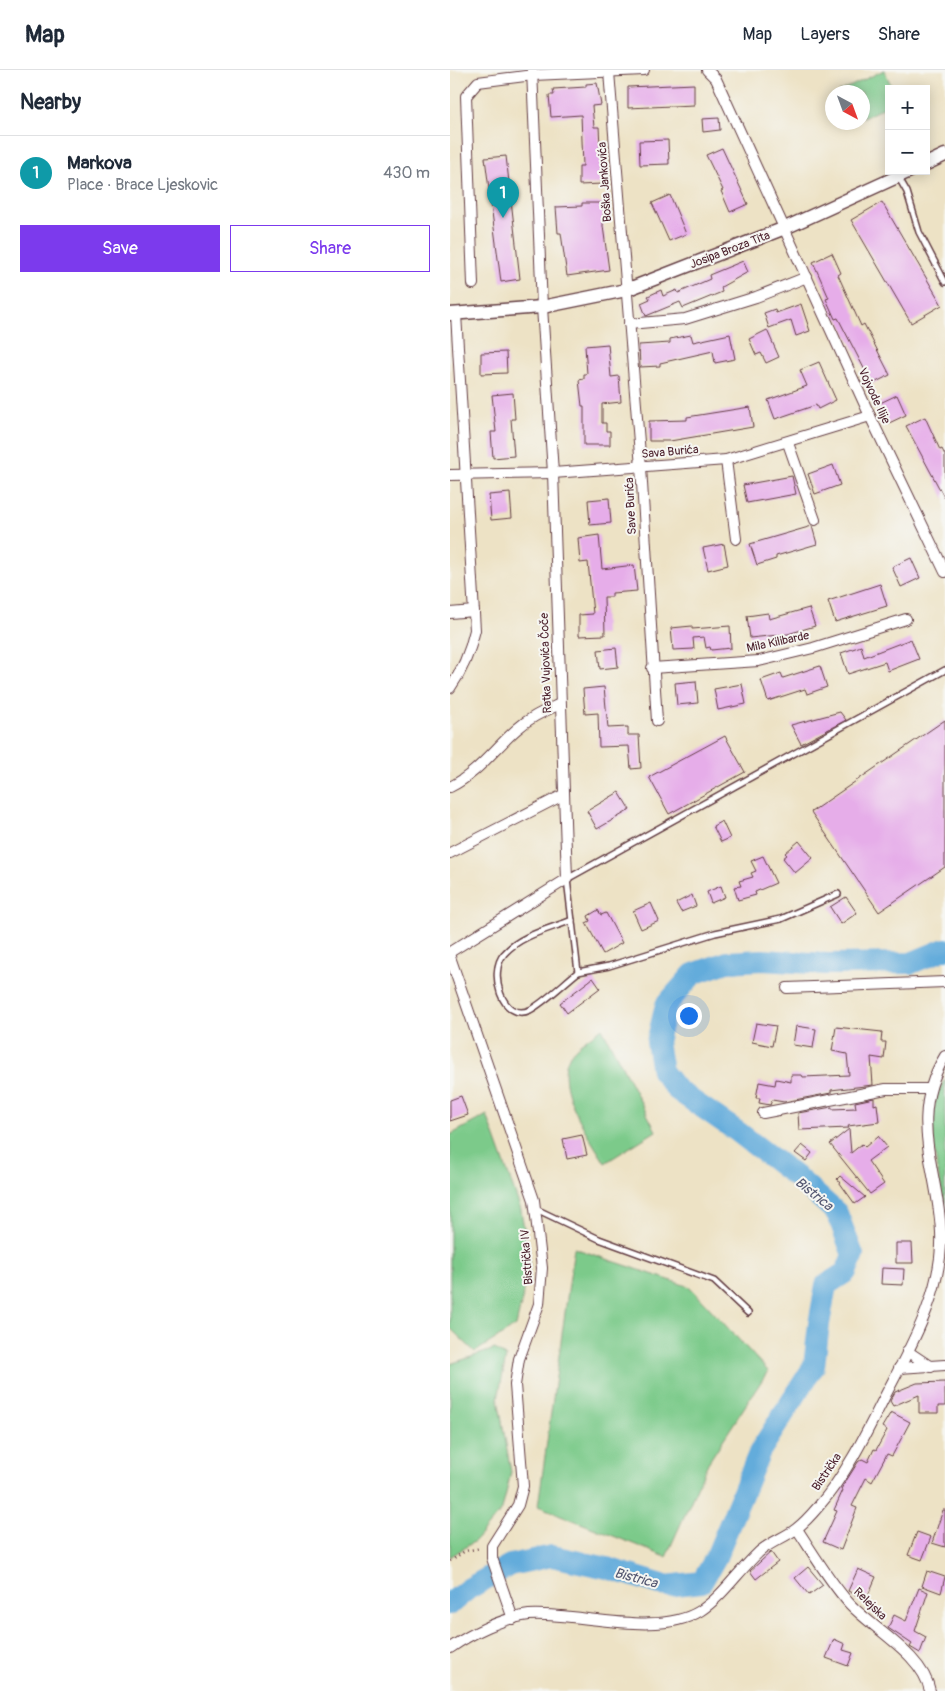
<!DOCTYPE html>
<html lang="en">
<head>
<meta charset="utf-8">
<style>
	:root { --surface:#fff; --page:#f6f6f7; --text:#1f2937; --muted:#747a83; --line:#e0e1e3; --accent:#7c3aed }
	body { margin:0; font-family:Pangolin,sans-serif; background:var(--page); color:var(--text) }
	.controls { position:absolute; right:15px; top:15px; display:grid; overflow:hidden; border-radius:0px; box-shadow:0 2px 12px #0003 }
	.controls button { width:45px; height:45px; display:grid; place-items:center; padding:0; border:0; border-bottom:1px solid var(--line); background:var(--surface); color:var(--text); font:25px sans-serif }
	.compass { position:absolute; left:375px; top:15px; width:45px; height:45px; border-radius:50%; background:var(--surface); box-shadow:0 2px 12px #0003; rotate:139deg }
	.you { position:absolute; left:238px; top:945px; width:18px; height:18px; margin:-12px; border:4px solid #fff; border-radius:50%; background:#1a73e8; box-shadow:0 0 0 8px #1a73e833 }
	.badge { display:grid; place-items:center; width:32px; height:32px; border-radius:50%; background:var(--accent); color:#fff; font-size:16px; font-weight:700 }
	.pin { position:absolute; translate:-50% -41px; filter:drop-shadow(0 1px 2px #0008) }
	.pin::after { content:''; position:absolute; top:26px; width:18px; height:15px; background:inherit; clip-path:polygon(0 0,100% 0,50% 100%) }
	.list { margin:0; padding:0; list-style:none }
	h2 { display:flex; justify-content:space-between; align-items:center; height:65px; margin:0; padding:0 20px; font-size:21px }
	h2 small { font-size:16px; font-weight:400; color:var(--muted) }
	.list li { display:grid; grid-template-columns:32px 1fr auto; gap:15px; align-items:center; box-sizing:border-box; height:75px; padding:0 20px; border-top:1px solid var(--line) }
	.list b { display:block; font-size:19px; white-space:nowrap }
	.list p { margin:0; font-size:16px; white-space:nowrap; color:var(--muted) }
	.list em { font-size:16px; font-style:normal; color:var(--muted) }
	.actions { display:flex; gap:10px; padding:15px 20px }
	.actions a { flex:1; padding:11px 0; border:1px solid var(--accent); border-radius:0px; text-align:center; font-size:18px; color:var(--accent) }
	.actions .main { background:var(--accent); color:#fff }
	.map { position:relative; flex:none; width:495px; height:1621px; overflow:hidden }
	header { display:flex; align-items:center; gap:30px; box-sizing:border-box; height:70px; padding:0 25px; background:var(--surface); border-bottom:1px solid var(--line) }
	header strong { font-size:24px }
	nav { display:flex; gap:28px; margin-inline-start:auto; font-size:18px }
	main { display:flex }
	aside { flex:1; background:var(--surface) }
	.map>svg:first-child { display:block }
	.green { fill:#7bca8a; stroke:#62745a }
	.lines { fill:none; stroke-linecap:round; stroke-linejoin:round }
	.river { stroke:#63acdb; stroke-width:22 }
	.building { fill:#e6ade9 }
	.service-casing { stroke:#623c42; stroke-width:8 }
	.minor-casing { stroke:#623c42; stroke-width:12 }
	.tertiary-casing { stroke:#623c42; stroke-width:15 }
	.path { stroke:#623c42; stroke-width:2.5; stroke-dasharray:1 4; stroke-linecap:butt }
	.service { stroke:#fff; stroke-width:5 }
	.minor { stroke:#fff; stroke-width:10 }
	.tertiary { stroke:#fff; stroke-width:12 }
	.labels { text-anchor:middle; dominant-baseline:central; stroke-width:4; stroke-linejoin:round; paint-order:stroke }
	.street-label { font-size:12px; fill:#4a1f2b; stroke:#f6f6f2 }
	.water-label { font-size:14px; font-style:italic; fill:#545771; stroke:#f6f6f2 }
</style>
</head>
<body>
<header>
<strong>Map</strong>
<nav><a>Map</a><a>Layers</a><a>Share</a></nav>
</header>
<main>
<aside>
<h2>Nearby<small></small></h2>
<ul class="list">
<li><span class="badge" style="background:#0f9aa8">1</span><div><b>Markova</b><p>Place · Brace Ljeskovic</p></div><em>430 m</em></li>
</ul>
<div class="actions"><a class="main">Save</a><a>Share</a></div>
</aside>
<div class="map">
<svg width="495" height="1621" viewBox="0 0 495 1621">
	<rect width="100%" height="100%" fill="#f6f6f2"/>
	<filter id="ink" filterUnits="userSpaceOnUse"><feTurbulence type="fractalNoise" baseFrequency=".02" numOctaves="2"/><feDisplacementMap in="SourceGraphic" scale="10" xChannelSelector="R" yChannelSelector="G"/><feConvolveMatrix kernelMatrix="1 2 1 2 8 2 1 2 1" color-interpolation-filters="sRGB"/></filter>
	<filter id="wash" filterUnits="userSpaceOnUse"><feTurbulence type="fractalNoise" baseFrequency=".0096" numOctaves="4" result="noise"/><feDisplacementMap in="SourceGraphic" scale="20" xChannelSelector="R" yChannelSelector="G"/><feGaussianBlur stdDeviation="1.12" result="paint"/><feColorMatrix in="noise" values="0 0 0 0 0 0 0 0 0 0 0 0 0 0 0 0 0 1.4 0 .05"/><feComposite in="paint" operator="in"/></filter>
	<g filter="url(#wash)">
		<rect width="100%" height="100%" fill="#ede2c5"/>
		<!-- green -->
		<g class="green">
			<polygon points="434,0 443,19 439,19 439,35 413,48 412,22 389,22"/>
			<path d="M 152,958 L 206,1061 L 155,1093 C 140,1068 99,1011 122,982 C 129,973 143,965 152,958 Z"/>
			<path d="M 495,1009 L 495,1141 C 489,1103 471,1042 495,1009 Z"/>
			<polygon points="37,1045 71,1140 80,1194 66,1256 25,1282 0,1258 0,1065"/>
			<polygon points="124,1178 240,1217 318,1301 258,1393 216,1487 88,1436"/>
			<polygon points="45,1279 56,1287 48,1329 61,1402 52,1440 25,1471 0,1487 0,1294"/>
		</g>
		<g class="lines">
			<!-- river -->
			<polyline class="river" points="0,1534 18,1519 60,1495 102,1486 157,1498 216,1516 252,1512 266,1487 310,1381 364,1296 369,1254 376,1215 396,1202 403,1185 387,1143 349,1109 288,1062 227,1020 212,1001 207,972 216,935 243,904 277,892 312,890 377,894 461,893 495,879"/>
		</g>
		<g id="blocks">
			<!-- building -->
			<g class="building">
				<polygon points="147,13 151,35 142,36 144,57 149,57 152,114 129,115 129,96 133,96 131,45 101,47 99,25 104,25 103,19 136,17 136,14"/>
				<polygon points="244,14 244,35 178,38 178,17"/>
				<polygon points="269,48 270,60 253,62 252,49"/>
				<polygon points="218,70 219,94 190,95 189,71"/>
				<polygon points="272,78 298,134 280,142 271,121 273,120 256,85"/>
				<polygon points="56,86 70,209 51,212 35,88"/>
				<polygon points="220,125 236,164 219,171 202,133"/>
				<polygon points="432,132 492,235 461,253 401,150"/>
				<polygon points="132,133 154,133 153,156 159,200 117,206 111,163 108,163 106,137 132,136"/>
				<polygon points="382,183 391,203 388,205 411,256 414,254 440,305 422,314 388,248 385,249 376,229 379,228 363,192"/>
				<polygon points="293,191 298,202 271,217 272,222 233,238 230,232 196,246 191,233 200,229 198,226 211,220 213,226 227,220 228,223 260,209 259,205"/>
				<polygon points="351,234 360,261 346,266 341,250 319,258 314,243 325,239 326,243"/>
				<polygon points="317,260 329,287 316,293 311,283 306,285 299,269"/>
				<polygon points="280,264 285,289 265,293 263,281 210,293 210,296 190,297 189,275 220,273 220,269 241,265 243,272"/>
				<polygon points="158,274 161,307 169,306 171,332 152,334 152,353 156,353 156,361 160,361 160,375 134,375 134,336 132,336 129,310 134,309 134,304 137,304 135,276"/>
				<polygon points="56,282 57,303 31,304 31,283"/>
				<polygon points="369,292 386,330 368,339 366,335 325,349 318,330 357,316 350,300"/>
				<polygon points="63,323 65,349 61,349 64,386 43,388 41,362 46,362 42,325"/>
				<polygon points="447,325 456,345 437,354 428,334"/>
				<polygon points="300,337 303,357 220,371 199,371 199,351 237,350 237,347"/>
				<polygon points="475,347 490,380 492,379 495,385 495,429 456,356"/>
				<polygon points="383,395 390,415 365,424 358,404"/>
				<polygon points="342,406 346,424 297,433 293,415"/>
				<polygon points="60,423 62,448 41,450 39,425"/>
				<polygon points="159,428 161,453 140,455 138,430"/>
				<polygon points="362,456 367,474 326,486 326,489 307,495 300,474"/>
				<polygon points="149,465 152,499 184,495 187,521 162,523 162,527 154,527 155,565 129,566 129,545 143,544 138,492 130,493 128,468"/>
				<polygon points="274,474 278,495 258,500 253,478"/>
				<polygon points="461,488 470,508 451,517 442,497"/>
				<polygon points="430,514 437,536 385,552 378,531"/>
				<polygon points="359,538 365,556 338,564 300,568 297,546 318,543 319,549"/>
				<polygon points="242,556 242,559 280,556 281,578 261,580 260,577 256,578 254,567 243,568 244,579 223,580 221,558"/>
				<polygon points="461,569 469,589 438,601 435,592 398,604 391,583 411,576 414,587"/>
				<polygon points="166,578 168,597 150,599 148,580"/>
				<polygon points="370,596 377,617 357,624 355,619 318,631 311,610 331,603 333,608"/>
				<polygon points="246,611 248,633 227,635 225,613"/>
				<polygon points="292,614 296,634 268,640 264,619"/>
				<polygon points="154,617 158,658 178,657 178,665 189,665 191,698 181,699 179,676 149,677 148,643 135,644 133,619"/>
				<polygon points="390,642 396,650 351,674 341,655"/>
				<polygon points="495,650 495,797 429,842 361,742"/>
				<polygon points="275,666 295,702 219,744 199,707"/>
				<polygon points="169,722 180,740 147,759 137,741"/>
				<polygon points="272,751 280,768 271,772 263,756"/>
				<polygon points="349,771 363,788 345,803 333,788 337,785 335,783"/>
				<polygon points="313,786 326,813 305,822 306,825 288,830 284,817 291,816 289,811 303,807 301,803 306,801 301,791"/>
				<polygon points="271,816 275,827 261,833 257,822"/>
				<polygon points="242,825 246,836 231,842 226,833"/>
				<polygon points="396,827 407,843 391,854 380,837"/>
				<polygon points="201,833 209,851 191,859 183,841"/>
				<polygon points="148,840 151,845 156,843 172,873 153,884 136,853 140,851 138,846"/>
				<polygon points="143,908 150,918 117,943 110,933"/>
				<polygon points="306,953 326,956 322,976 302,972"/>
				<polygon points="346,956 366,959 363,978 343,975"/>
				<polygon points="386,957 432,962 431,972 436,972 434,989 421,987 423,1015 381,1020 381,1023 334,1032 322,1030 320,1035 309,1033 310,1028 306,1028 309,1012 325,1015 326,1009 341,1012 341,1005 352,1005 353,1007 399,1005 397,984 382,981"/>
				<polygon points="11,1026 18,1045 0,1051 0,1030"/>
				<polygon points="424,1028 424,1035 427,1034 429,1052 398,1056 399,1058 349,1060 348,1043 382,1037 382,1039 406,1038 405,1032"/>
				<polygon points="399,1059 401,1083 412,1074 415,1077 428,1066 437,1077 418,1091 434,1114 420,1124 380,1074"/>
				<polygon points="132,1065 137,1085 117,1089 113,1069"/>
				<polygon points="352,1075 362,1083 356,1091 345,1083"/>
				<polygon points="390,1106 415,1127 405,1134 387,1109"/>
				<polygon points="446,1173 462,1173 463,1193 446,1193"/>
				<polygon points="432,1198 454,1199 453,1215 431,1214"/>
				<polygon points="495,1312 495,1336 488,1336 488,1343 469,1343 469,1325 443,1336 440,1331 445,1322 467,1313"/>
				<polygon points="441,1342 460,1352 442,1386 437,1384 422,1412 416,1408 402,1436 407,1438 391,1480 373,1472 387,1441 384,1440 393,1420 391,1419 408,1392 412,1389 418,1392 424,1379 426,1380 437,1360 432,1357"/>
				<polygon points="493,1440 495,1440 495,1477 482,1473"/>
				<polygon points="467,1462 481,1467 472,1490 458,1485"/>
				<polygon points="321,1482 328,1492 306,1509 300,1501"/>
				<polygon points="358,1497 373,1515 359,1525 345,1508"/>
				<polygon points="408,1499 426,1507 416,1530 398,1521"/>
				<polygon points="477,1501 495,1507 491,1523 472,1516"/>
				<polygon points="469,1518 478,1522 465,1561 476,1567 470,1583 460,1577 462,1574 438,1558 444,1545 456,1551"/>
				<polygon points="384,1569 395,1574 393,1580 403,1583 398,1596 376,1588"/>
			</g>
		</g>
	</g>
	<g filter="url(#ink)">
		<use href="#blocks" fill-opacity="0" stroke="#623c42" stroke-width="1"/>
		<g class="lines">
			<!-- service casing -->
			<g class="service-casing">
				<g id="service">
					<polyline points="449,108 457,122 469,162 495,212"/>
					<polyline points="388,824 331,849 265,863 159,896 128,902 117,809 495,600"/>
					<path d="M 122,850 C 100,859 70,865 54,884 C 38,902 52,953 80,940 C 95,932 114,913 128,902"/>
					<polyline points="86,1139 149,1169 264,1211 298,1243"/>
				</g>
			</g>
			<!-- minor casing -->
			<g class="minor-casing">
				<g id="minor">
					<polyline points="257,0 266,9 420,346 495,502"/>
					<polyline points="159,2 191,397 207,651"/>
					<polyline points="23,214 16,26 28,12 83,5 194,0"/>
					<polyline points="179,254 235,249 306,227 357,207"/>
					<polyline points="338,373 365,450"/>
					<polyline points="276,390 286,469"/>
					<polyline points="0,405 103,403 276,390 420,346"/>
					<polyline points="0,543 24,541"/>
					<polyline points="202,598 309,591 363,578 456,549"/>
					<path d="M 0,618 C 13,600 20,582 25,560 L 6,244"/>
					<path d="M 0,717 C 28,703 44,679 67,659 C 80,647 95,641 110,634"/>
					<polyline points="0,783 113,725"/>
					<polyline points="0,882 117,809 103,403 92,237 82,0"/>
					<polyline points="0,887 84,1130 92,1198 89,1234 69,1289 65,1315 73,1416 68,1435 42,1476 42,1488 63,1549"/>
					<polyline points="337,918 495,912"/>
					<polyline points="313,1043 436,1019 479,1019"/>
					<polyline points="457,1281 481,1297"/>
					<polyline points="449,1298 495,1295"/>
					<path d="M 347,1459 C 363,1483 378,1509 398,1532 C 422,1559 473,1584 480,1621"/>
					<path d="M 0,1578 C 22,1563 52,1548 79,1545 C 128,1542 207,1568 250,1541 C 272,1527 288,1502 308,1483 C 318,1473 334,1468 346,1459 C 354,1453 362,1444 368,1437 C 395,1406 414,1368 432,1332 C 458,1281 494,1222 491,1162 C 488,1098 457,1048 495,986"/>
				</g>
			</g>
			<!-- tertiary casing -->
			<g class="tertiary-casing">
				<g id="tertiary">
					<polyline points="476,94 495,85"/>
					<polyline points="0,244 92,237 176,220 335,158 460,101"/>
				</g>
			</g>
			<!-- path -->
			<polyline class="path" points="0,1491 15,1481 31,1478"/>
			<!-- service -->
			<use href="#service" class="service"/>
			<!-- minor -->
			<use href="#minor" class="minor"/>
			<!-- tertiary -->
			<use href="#tertiary" class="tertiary"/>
		</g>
	</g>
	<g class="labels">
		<!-- street labels -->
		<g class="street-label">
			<text transform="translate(155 112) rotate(-94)">Boška Jankovića</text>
			<text transform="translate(280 180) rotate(-21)">Josipa Broza Tita</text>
			<text transform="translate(424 326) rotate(65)">Vojvode Ilije</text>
			<text transform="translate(220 382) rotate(-5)">Sava Burića</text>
			<text transform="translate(181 436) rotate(-93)">Save Burića</text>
			<text transform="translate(328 572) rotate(-12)">Mila Kilibarde</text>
			<text transform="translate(96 593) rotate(-92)">Ratka Vujovića Čoče</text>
			<text transform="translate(77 1187) rotate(-94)">Bistrička IV</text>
			<text transform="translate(377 1402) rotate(-56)">Bistrička</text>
			<text transform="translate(420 1534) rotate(44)">Relejska</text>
		</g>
		<!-- water labels -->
		<g class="water-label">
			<text transform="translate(364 1124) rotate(39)">Bistrica</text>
			<text transform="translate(186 1508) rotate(15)">Bistrica</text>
		</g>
	</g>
</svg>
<div class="controls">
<button>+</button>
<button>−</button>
</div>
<svg class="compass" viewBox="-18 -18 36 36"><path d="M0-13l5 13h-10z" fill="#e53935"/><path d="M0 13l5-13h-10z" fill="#747a83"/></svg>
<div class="you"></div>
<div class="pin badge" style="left:53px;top:148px;background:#0f9aa8">1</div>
</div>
</main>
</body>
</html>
